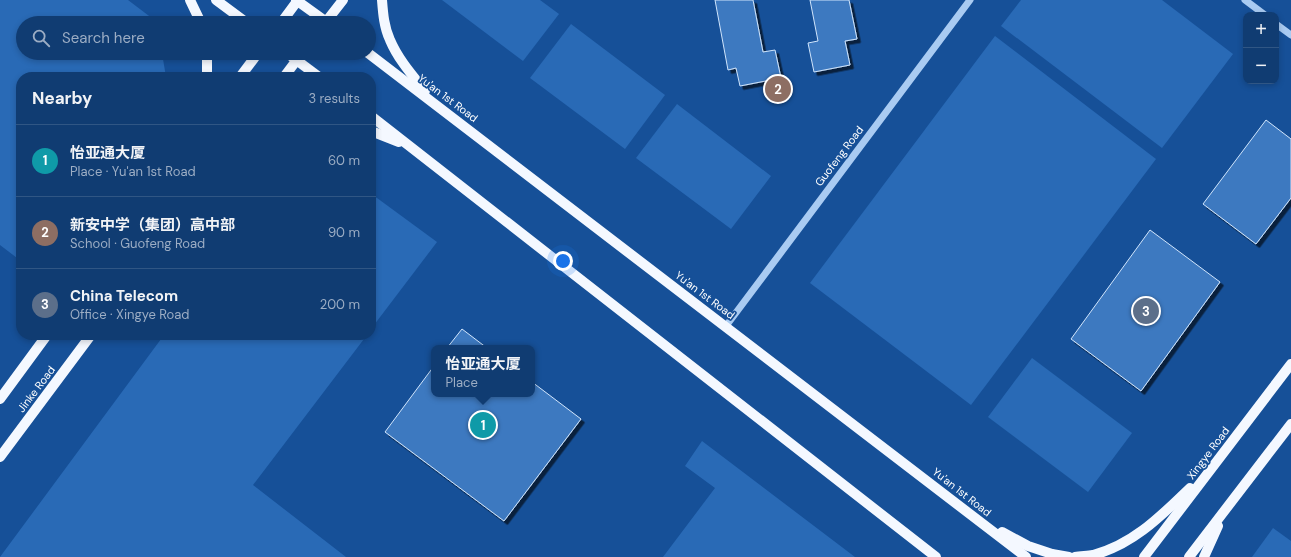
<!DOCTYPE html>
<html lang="en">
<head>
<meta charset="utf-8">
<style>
	:root { --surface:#103c72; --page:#194377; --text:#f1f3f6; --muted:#9cadc4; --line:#305684; --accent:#d6ab8b }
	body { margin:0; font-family:"DM Sans","Noto Sans SC",sans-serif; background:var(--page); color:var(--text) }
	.controls { position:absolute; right:12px; top:12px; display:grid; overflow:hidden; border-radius:8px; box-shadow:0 2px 6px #0003 }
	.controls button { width:36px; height:36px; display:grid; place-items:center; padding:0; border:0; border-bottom:1px solid var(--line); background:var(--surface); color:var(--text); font:20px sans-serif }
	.you { position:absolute; left:563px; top:261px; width:14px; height:14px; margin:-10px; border:3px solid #fff; border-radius:50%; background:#1a73e8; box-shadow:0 0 0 6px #1a73e833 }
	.badge { display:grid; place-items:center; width:26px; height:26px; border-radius:50%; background:var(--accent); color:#fff; font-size:13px; font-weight:700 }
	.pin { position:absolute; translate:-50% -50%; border:2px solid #fff; box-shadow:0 1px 4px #0006 }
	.popup { position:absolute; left:431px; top:345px; width:104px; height:52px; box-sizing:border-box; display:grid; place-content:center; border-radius:8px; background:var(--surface); filter:drop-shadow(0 1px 3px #0005); font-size:13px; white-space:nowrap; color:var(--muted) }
	.popup b { font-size:15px; color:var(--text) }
	.popup::after { content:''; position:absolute; left:50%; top:100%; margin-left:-8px; border:8px solid transparent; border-top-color:var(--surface) }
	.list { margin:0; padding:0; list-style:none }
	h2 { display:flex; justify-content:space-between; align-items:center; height:52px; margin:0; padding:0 16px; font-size:17px }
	h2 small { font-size:13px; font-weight:400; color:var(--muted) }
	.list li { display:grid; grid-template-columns:26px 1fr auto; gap:12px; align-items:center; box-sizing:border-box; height:72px; padding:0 16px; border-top:1px solid var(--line) }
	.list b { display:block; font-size:15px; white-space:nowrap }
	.list p { margin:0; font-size:13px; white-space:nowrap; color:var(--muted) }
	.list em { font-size:13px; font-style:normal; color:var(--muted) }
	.icon { flex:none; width:22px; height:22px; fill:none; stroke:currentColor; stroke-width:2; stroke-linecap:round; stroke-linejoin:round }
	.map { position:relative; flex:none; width:1291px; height:557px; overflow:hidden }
	.search { position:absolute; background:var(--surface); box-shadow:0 2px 6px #0003; left:16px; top:16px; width:360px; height:44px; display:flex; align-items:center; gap:10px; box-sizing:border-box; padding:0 14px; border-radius:22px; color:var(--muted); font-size:15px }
	.panel { position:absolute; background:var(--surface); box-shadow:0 2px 6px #0003; left:16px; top:72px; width:360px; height:268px; border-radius:16px }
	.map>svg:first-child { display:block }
	.green { fill:#296ab6 }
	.building { fill:#3e79c0; stroke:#d0e5fc; filter:url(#shadow) }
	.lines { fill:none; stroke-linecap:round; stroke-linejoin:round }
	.minor { stroke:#a9cbf2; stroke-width:7 }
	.major { stroke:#f4f8ff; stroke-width:10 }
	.labels { text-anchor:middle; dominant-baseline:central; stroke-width:3.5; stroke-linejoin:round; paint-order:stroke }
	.street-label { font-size:11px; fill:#fff; stroke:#165098 }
</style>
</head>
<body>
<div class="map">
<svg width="1291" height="557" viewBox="0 0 1291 557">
	<defs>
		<filter id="shadow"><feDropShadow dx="3.5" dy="3.5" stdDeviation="0" flood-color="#0009"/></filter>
	</defs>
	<rect width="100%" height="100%" fill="#165098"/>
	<!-- green -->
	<g class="green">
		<polygon points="0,0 128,0 157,22 157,23 23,23 23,53 162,53 166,77 21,77 21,261 0,245"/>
		<polygon points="442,0 540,0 559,14 523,61"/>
		<polygon points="1021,0 1162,0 1233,54 1162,148 1001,26"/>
		<polygon points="571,24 665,95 625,149 530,78"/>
		<polygon points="995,36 1156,159 971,405 810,283"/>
		<polygon points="677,104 771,176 731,229 636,158"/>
		<polygon points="371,195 377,198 437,242 371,329"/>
		<polygon points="164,335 367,335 253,485 346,557 0,557"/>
		<polygon points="1032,358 1132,433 1088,492 988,417"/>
		<polygon points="702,441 855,557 663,557 715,488 685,466"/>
		<polygon points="1273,528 1291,541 1291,557 1252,557"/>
	</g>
	<!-- building -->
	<g class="building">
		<polygon points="715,0 753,0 763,52 775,50 781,78 740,86 736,68 728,70"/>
		<polygon points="810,0 849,0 857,39 845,41 850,65 814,72 808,43 818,41"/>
		<polygon points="1266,120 1291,139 1291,198 1256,244 1203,204"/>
		<polygon points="1150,230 1220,282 1141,391 1071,339"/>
		<polygon points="462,329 487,348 447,348"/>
		<polygon points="434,366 434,394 532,394 532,382 581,419 504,521 385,432"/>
	</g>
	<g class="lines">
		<!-- minor -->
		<g class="minor">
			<polyline points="1245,0 1265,15"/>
			<polyline points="1276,24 1291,35"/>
			<polyline points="726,326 970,0"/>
		</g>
		<!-- major -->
		<g class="major">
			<polyline points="190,0 201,23"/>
			<polyline points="216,0 247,23"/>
			<polyline points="296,0 328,23"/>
			<path d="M 382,0 C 383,13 384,27 390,40 C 398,59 412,75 425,91"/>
			<polyline points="281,23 298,0"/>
			<polyline points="325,23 343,0"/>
			<polyline points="287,53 319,77"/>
			<polyline points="368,53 1026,557"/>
			<polyline points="207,77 207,53"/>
			<polyline points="240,77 258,53"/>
			<polyline points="284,77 302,53"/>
			<polyline points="371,116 936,557"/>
			<polyline points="371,131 399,142"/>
			<polyline points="0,399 47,335"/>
			<polyline points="0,457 91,335"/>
			<polyline points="1002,532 1028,546 1052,554 1069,557"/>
			<path d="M 1075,557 C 1081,556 1088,556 1093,555 C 1133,545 1162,515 1190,488"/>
			<polyline points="1144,557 1291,364"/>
			<polyline points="1189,557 1291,424"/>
			<polyline points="1204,557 1218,526"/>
		</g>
	</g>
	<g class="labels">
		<!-- street labels -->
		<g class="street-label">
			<text transform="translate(448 98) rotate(37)">Yu'an 1st Road</text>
			<text transform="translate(839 156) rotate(-53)">Guofeng Road</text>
			<text transform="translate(705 295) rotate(37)">Yu'an 1st Road</text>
			<text transform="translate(36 389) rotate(-53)">Jinke Road</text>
			<text transform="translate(1208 453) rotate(-53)">Xingye Road</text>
			<text transform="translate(962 492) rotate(38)">Yu'an 1st Road</text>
		</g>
	</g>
</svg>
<div class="controls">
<button>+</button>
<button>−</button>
</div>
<div class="you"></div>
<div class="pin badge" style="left:483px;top:425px;background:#0f9aa8">1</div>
<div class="popup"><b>怡亚通大厦</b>Place</div>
<div class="pin badge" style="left:778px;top:89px;background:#8d6e63">2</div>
<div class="pin badge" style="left:1146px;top:311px;background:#5c6f8a">3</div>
<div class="search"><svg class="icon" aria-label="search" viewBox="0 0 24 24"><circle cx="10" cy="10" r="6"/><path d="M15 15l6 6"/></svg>Search here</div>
<section class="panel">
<h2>Nearby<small>3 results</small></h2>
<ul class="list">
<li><span class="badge" style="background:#0f9aa8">1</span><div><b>怡亚通大厦</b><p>Place · Yu'an 1st Road</p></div><em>60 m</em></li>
<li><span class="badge" style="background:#8d6e63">2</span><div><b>新安中学（集团）高中部</b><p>School · Guofeng Road</p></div><em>90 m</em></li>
<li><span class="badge" style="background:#5c6f8a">3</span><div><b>China Telecom</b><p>Office · Xingye Road</p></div><em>200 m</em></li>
</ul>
</section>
</div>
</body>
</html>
